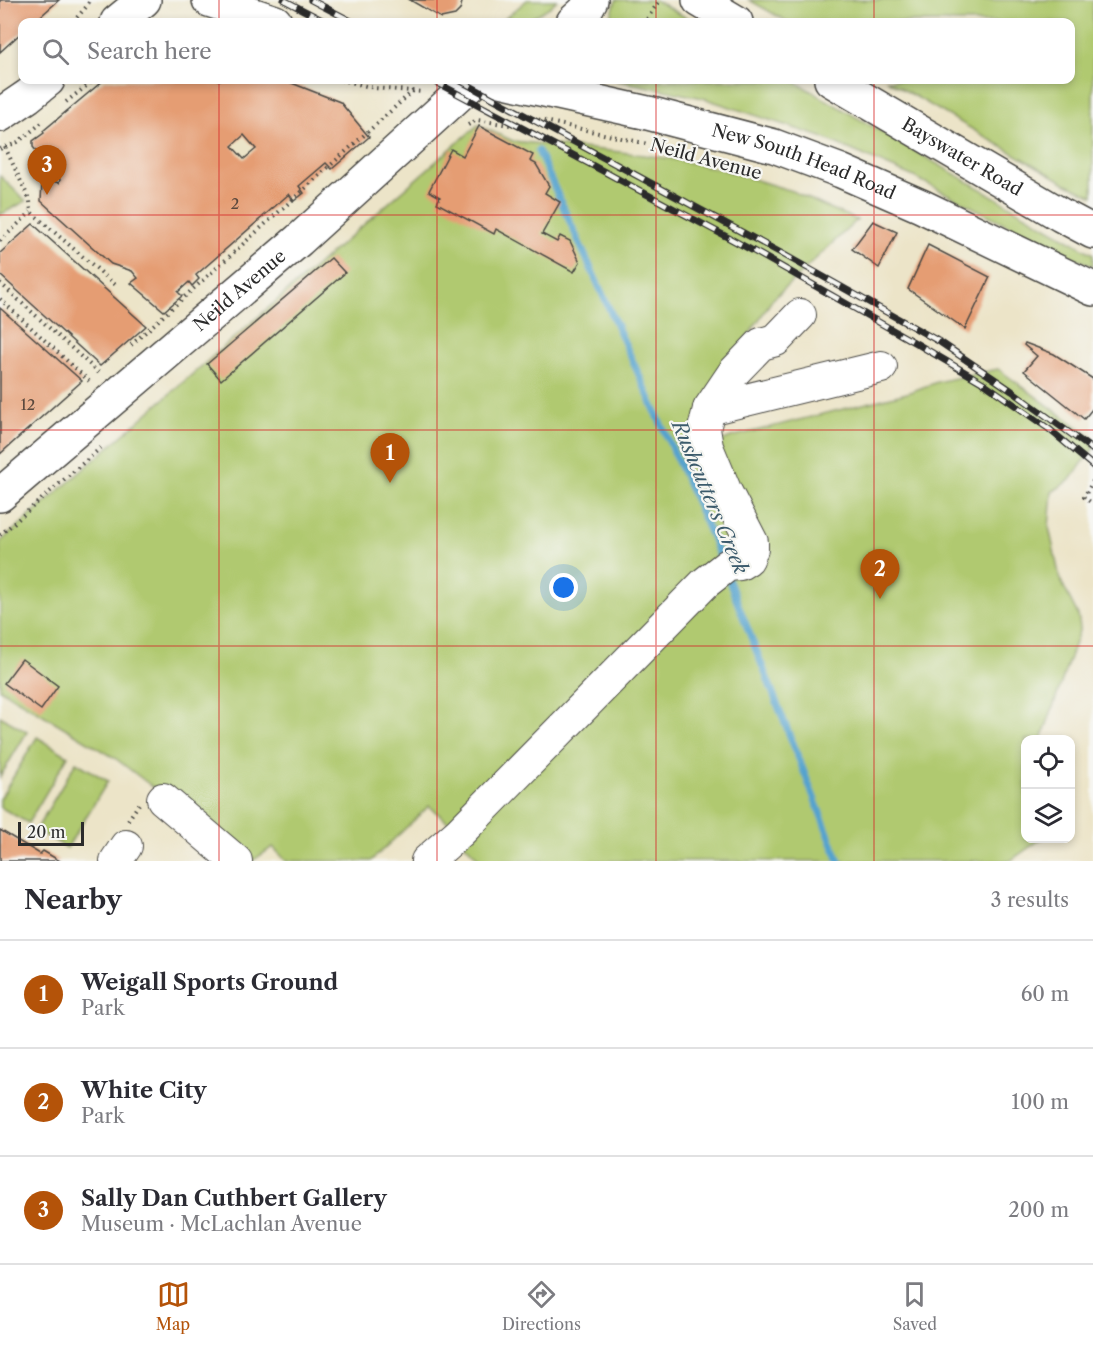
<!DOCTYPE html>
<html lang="en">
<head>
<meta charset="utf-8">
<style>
	:root { --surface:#fff; --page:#f2f2f3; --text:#2b2b33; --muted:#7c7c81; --line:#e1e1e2; --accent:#b45309 }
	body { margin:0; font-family:"Libre Caslon Text",serif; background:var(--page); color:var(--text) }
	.controls { position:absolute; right:18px; bottom:18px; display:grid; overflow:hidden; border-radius:12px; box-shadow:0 3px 9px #0003 }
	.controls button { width:54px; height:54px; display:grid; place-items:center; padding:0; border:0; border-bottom:2px solid var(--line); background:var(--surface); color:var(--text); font:30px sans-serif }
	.scale { position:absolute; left:18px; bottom:15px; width:66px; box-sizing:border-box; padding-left:6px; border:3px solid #2b2b2b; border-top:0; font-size:16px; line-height:21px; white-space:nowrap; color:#2b2b2b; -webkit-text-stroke:4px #f6f6f2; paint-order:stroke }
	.you { position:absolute; left:564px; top:588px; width:21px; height:21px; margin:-15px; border:4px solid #fff; border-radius:50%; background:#1a73e8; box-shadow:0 0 0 9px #1a73e833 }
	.badge { display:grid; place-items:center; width:39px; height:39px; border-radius:50%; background:var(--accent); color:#fff; font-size:20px; font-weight:700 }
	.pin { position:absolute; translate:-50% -50px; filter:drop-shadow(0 2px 3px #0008) }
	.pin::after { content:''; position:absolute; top:32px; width:21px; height:18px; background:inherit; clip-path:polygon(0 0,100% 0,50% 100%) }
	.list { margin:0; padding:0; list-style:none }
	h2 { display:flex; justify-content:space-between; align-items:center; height:78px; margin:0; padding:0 24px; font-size:26px }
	h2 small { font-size:20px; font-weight:400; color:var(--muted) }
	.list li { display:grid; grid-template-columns:39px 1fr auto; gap:18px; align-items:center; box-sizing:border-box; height:108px; padding:0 24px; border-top:2px solid var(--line) }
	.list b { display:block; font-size:22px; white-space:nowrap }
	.list p { margin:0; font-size:20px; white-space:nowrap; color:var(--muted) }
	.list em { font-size:20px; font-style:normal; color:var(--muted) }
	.icon { flex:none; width:33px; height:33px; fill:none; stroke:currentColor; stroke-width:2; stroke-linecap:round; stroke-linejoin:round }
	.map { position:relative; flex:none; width:1093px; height:861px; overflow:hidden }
	.search { position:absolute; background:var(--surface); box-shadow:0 3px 9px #0003; left:18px; right:18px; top:18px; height:66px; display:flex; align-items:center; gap:15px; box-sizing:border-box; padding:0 21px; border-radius:12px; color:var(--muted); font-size:22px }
	.sheet { height:402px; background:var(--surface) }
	nav { display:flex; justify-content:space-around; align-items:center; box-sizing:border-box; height:84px; border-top:2px solid var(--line); background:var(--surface); font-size:16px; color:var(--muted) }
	nav a { display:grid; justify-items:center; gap:3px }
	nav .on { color:var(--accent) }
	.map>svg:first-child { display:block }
	.green { fill:#b0c96f; stroke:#6e7a4d; stroke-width:1.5 }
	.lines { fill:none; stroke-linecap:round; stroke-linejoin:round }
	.stream { stroke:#55a3ce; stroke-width:7 }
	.building { fill:#e59d73; fill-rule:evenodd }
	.minor-casing { stroke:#484743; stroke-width:34 }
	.major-casing { stroke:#484743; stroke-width:36 }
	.path { stroke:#484743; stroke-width:4; stroke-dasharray:1.5 4.5; stroke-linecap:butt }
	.minor { stroke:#fff; stroke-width:32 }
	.major { stroke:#fff; stroke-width:33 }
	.rail-casing { stroke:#2b2b2b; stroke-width:7 }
	.rail { stroke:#f6f6f2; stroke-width:4.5; stroke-dasharray:14; stroke-linecap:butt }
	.grid { fill:none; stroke:#d62828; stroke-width:1.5; stroke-opacity:0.55 }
	.labels { text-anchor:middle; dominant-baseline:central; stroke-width:4.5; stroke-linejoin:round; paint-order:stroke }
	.number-label { font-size:15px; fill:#5a483d }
	.street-label { font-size:18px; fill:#2b2b2b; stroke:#f6f6f2 }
	.water-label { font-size:20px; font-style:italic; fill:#3c5b6c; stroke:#f6f6f2 }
</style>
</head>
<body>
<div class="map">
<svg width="1093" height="861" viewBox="0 0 1093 861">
	<rect width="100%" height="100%" fill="#f6f6f2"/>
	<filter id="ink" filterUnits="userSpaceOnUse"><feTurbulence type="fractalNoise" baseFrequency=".0167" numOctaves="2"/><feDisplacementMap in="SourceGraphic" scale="12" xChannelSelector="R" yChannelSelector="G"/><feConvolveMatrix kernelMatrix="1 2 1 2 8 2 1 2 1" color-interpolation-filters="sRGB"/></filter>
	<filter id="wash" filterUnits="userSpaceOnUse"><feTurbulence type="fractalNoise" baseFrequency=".008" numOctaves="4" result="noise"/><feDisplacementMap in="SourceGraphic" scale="24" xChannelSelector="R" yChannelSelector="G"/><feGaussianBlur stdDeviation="1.35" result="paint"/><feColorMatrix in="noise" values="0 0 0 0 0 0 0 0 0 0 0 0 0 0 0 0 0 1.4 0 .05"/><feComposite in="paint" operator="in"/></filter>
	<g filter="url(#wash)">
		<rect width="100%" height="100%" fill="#ece4c8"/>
		<!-- green -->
		<g class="green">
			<polygon points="527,0 557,0 550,7 525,22 501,22"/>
			<polygon points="616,0 655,0 694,22 607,22 611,17"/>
			<polygon points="749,0 1093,0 1093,196 1067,184 887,80 1070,80 1070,22 788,22"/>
			<polygon points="615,80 792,80 1093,254 1093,266 1058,251 914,177 821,137 703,98"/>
			<path d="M 478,125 L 513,141 L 620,152 L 673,159 L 720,169 L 792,191 L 826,207 L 857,220 L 772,300 L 700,408 L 695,422 L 696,443 L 730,524 L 733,536 L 728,565 C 745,563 752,560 752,542 L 725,490 L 707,447 L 731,437 L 907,393 L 937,382 L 998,369 L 1093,438 L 1093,449 L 1069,481 L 1052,492 L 1049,527 L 1060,579 L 1078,615 L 1080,628 L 1042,739 L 1026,740 L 1026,838 L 1041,839 L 1010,861 L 483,861 L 478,858 L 463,842 L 460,832 L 429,806 L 371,861 L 286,861 L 273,847 L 252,861 L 249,861 L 115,758 L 0,689 L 0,542 Z"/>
			<polygon points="0,176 26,201 0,215"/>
			<polygon points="0,716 27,732 0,777"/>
			<polygon points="37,737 68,756 28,823 0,807 0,799"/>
			<polygon points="76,762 108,781 67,848 36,830"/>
		</g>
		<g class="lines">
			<!-- stream -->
			<g class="stream">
				<polyline points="538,151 712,537 721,560"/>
				<polyline points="727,576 839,861"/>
			</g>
		</g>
		<g id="blocks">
			<!-- building -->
			<g class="building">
				<polygon points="0,0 59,0 34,22 22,22 22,32 0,52"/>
				<polygon points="410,0 461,0 462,2 460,10 455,15 441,18"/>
				<path d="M 104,80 L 284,80 L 340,102 L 369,137 L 332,169 L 326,163 L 299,186 L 304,193 L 294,201 L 289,194 L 196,275 L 199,279 L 192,286 L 189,282 L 178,292 L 182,296 L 164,311 L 131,283 L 138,278 L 132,271 L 111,264 L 41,201 L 42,182 L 43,179 L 46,179 L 59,183 L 60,180 L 52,158 L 44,159 L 41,157 L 33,147 L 33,141 L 44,133 L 43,131 ZM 244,135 L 256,149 L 244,159 L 232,146 Z"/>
				<polygon points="479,126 533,155 530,161 536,164 549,186 545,193 560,202 542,234 557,242 560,236 570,241 580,262 574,272 496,229 494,234 437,203 440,197 429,191 451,149 463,156"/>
				<polygon points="873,221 897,232 879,268 852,249"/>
				<polygon points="33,224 146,326 100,366 0,275 0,253"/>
				<polygon points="928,245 990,277 965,329 908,289"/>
				<polygon points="331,258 345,273 221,380 207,364"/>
				<polygon points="0,308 82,381 0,454"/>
				<polygon points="1025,343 1054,354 1093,379 1093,408 1084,419 1024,371 1037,356 1024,345"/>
				<polygon points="22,659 58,686 41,710 4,683"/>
				<polygon points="0,830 40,854 43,851 60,861 0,861"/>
			</g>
		</g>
	</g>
	<g filter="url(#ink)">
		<use href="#blocks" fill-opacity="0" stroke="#484743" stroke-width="1.5"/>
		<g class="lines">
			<!-- minor casing -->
			<g class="minor-casing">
				<g id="minor">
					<polyline points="709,409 881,367"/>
					<polyline points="163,799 236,861"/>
					<polyline points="116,861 126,846"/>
					<polyline points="427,861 460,832 705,583 728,565 740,564 748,559 752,549 752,542 725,490 707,447 704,429 709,409 734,372 761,344 776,340 800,315"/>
				</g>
			</g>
			<!-- major casing -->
			<g class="major-casing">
				<g id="major">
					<polyline points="209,0 275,22"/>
					<polyline points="699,0 736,22"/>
					<polyline points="117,22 144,0"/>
					<polyline points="573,22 585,11 591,0"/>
					<path id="s1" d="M 500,80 L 648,113 L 774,146 L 841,171 L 921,206 L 1093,289"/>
					<path id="s2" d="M 831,80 L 1061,215 L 1093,232"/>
					<polyline points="0,115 28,96 48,80"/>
					<path id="s3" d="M 0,495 L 299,240 L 475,80"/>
				</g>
			</g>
			<!-- path -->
			<g class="path">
				<polyline points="73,22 87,6 90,0"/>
				<polyline points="163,22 166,20 171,22"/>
				<polyline points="642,22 647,19 660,0"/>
				<polyline points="846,22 849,18"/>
				<polyline points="341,80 374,88 423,92"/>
				<polyline points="66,102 94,80"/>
				<polyline points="468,125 477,120 516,126 523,116 648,144"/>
				<polyline points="5,147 30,201 31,212 118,287"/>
				<polyline points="0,149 18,142 44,121"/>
				<polyline points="0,241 31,212"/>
				<polyline points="0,283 99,373"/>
				<polyline points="0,299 89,381"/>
				<polyline points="131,345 413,91"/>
				<polyline points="1093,481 1084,497 1093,504"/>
				<polyline points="0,535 104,445"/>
				<polyline points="128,820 139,804"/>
			</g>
			<!-- minor -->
			<use href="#minor" class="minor"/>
			<!-- major -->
			<use href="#major" class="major"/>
			<!-- rail casing -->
			<g class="rail-casing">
				<g id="rail">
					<polyline points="284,0 326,22"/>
					<polyline points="311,0 353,22"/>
					<polyline points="432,80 759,254 919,345 985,384 1049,429 1093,466"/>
					<polyline points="459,80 779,252 940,342 1012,391 1093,450"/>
				</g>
			</g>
			<!-- rail -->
			<use href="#rail" class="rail"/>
		</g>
	</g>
	<!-- grid -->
	<path class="grid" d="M 219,0 L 219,22M 437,0 L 437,22M 656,0 L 656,22M 874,0 L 874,22M 219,80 L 219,861M 437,80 L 437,861M 656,80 L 656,861M 874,80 L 874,861M 0,215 L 1093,215M 0,430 L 1093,430M 0,646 L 1093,646"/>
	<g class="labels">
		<!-- number labels -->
		<g class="number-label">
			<text x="235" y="203">2</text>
			<text x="28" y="404">12</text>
		</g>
		<!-- street labels -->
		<g class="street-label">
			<text stroke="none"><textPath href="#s2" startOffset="152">Bayswater Road</textPath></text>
			<text transform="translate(706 159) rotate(15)">Neild Avenue</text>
			<text stroke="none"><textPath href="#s1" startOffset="315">New South Head Road</textPath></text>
			<text stroke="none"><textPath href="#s3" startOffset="315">Neild Avenue</textPath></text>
		</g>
		<!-- water labels -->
		<g class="water-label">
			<text transform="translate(710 497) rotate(67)">Rushcutters Creek</text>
		</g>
	</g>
</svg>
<div class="controls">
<button><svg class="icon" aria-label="locate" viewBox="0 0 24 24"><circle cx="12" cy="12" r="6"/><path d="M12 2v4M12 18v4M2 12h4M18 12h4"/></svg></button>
<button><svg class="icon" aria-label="layers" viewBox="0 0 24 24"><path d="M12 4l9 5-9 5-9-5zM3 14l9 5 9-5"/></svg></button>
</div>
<div class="scale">20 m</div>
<div class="you"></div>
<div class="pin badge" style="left:390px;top:483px">1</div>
<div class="pin badge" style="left:880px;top:599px">2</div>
<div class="pin badge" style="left:47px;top:195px">3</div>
<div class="search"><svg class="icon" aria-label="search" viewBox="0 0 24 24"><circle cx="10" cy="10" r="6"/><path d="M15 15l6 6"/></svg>Search here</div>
</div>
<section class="sheet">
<h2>Nearby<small>3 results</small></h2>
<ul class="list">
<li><span class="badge">1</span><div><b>Weigall Sports Ground</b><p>Park</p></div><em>60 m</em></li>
<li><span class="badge">2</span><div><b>White City</b><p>Park</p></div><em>100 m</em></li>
<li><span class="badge">3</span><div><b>Sally Dan Cuthbert Gallery</b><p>Museum · McLachlan Avenue</p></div><em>200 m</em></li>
</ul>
</section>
<nav>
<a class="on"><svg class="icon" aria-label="map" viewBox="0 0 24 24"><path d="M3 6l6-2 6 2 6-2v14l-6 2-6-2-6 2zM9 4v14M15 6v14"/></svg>Map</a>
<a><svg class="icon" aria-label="directions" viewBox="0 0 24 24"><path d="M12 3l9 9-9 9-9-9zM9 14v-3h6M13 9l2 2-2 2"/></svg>Directions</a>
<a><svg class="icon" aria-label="saved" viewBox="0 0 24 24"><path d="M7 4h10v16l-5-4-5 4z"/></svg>Saved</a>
</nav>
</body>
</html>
